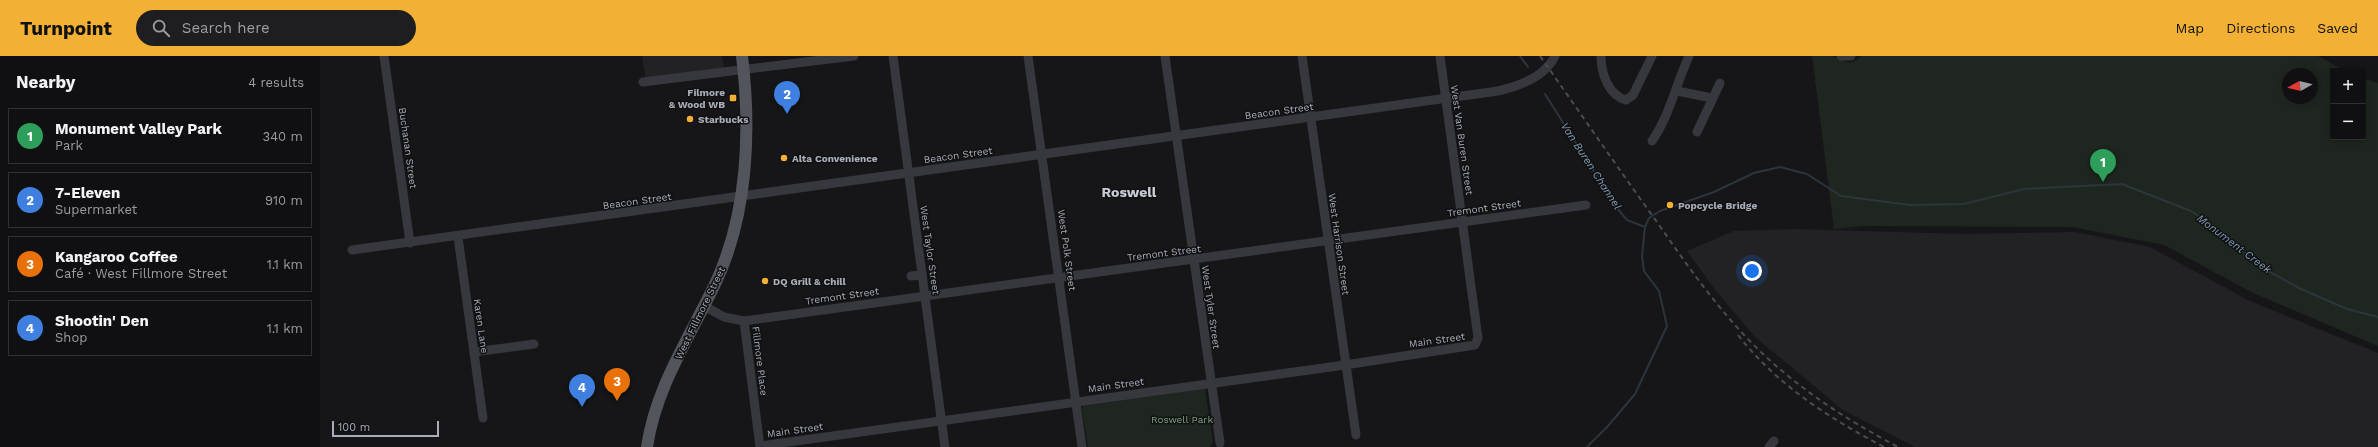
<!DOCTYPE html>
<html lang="en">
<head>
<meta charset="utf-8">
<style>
	:root { --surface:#101012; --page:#1e1e20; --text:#f1f3f6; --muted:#9c9d9f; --line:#303032; --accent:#f2b134 }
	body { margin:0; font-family:"Work Sans",sans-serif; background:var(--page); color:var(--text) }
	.controls { position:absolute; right:12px; top:12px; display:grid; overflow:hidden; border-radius:0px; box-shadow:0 2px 10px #0003 }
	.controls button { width:36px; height:36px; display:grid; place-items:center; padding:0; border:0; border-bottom:1px solid var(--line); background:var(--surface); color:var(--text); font:20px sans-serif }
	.compass { position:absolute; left:1962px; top:12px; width:36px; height:36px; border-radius:50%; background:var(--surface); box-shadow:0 2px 10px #0003; rotate:262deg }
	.scale { position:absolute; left:12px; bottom:10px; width:107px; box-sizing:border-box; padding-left:4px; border:2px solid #a8adb8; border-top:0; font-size:11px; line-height:14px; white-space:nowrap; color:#a8adb8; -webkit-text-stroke:3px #111113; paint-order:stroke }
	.you { position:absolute; left:1432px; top:215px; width:14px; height:14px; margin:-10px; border:3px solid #fff; border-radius:50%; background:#1a73e8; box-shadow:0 0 0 6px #1a73e833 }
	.badge { display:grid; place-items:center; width:26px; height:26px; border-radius:50%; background:var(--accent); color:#fff; font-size:13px; font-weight:700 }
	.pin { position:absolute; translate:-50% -33px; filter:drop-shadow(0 1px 2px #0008) }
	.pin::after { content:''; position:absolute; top:21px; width:14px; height:12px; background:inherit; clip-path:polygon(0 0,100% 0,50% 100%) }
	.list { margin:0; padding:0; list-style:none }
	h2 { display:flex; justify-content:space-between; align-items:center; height:52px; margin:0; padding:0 16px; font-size:17px }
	h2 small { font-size:13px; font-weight:400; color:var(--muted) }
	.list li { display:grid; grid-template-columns:26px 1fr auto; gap:12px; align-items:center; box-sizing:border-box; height:56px; margin:0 8px 8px; padding:0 8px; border:1px solid var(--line); border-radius:0px }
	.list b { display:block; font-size:15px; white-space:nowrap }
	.list p { margin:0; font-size:13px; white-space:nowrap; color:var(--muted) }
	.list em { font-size:13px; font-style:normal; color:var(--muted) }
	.icon { flex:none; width:22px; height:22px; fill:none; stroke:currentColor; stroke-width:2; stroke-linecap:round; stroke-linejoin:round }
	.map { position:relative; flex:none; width:2058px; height:391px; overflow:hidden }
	header { display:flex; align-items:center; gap:24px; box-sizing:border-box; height:56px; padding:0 20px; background:var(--accent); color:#111 }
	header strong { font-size:19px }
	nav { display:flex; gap:22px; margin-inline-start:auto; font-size:14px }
	.search { width:280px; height:36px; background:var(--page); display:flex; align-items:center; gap:10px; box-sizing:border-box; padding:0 14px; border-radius:22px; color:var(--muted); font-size:15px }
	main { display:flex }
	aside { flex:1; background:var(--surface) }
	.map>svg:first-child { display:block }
	.built { fill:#222225 }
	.green { fill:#1e261f; fill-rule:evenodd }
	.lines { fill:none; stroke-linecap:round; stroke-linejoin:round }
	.stream { stroke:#2c353c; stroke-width:2 }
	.minor { stroke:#37383d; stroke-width:9 }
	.major { stroke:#53555c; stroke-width:12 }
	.rail { stroke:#4a4c52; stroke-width:2; stroke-dasharray:5 4; stroke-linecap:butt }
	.poi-dot { fill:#f2b134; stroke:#111113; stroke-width:1.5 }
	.labels { text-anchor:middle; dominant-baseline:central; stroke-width:3; stroke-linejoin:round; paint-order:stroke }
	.poi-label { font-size:10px; font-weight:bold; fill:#a8adb8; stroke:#111113; text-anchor:start }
	.street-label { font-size:10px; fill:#a8adb8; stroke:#111113 }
	.park-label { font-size:10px; fill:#7fa381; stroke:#111113 }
	.water-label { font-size:11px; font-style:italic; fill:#7f9bb3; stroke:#111113 }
	.district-label { font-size:14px; font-weight:bold; fill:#c9ccd4; stroke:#111113 }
</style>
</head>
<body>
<header>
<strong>Turnpoint</strong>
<div class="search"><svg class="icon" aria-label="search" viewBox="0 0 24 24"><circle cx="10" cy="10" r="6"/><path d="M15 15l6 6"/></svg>Search here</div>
<nav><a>Map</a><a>Directions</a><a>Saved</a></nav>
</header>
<main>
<aside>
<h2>Nearby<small>4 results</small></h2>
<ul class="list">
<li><span class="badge" style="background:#2e9e5b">1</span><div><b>Monument Valley Park</b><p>Park</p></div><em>340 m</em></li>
<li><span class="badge" style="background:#3f7fe0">2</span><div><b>7-Eleven</b><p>Supermarket</p></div><em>910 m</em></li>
<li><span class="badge" style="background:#e8710a">3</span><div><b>Kangaroo Coffee</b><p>Café · West Fillmore Street</p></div><em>1.1 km</em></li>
<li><span class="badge" style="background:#3f7fe0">4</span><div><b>Shootin' Den</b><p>Shop</p></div><em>1.1 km</em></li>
</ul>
</aside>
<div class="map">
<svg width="2058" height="391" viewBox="0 0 2058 391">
	<rect width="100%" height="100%" fill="#161618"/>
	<!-- built -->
	<g class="built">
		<polygon points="322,0 402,0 404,12 326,24"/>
		<polygon points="1474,173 1644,178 1755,176 1830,191 1930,245 2058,297 2058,391 1595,391 1523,354 1435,281 1396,235 1367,195 1414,175"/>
	</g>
	<!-- green -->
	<g class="green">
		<path d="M 1492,0 C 1499,0 1506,0 1512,0 C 1523,1 1528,14 1541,0 L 1998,0 L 2025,15 L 2013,15 L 2013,81 L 2043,81 L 2043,22 L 2058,27 L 2058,290 L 1933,237 L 1844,189 L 1752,171 L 1544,170 L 1514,173 ZM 1968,18 L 1992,18 L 1992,42 L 1968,42 Z"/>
		<polygon points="885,333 893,386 890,391 768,391 762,353 763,350"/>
	</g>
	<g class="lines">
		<!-- stream -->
		<g class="stream">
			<polyline points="1200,0 1208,11"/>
			<polyline points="1225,38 1297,152 1307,164 1325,171"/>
			<polyline points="1267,391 1288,370 1315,338 1347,270 1339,235 1324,215 1322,200 1325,171 1329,162 1340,155 1394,136 1434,117 1460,111 1487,118 1521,140 1590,149 1644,148 1704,133 1802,128 1871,155 1903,176 1939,210 1979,232 2027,253 2058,261"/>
		</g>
		<!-- minor -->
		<g class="minor">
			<polyline points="64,0 90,187"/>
			<polyline points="573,0 625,391"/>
			<polyline points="708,0 762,391"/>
			<polyline points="845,0 900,387"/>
			<polyline points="982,0 1036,379"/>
			<path d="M 1281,0 C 1281,17 1288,39 1306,44 L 1313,39 L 1332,0"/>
			<polyline points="1521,0 1531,0"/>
			<polyline points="323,26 534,0"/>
			<polyline points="1357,35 1392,42"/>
			<polyline points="1377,76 1400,27"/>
			<path d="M 1332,85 C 1350,59 1356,28 1369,0"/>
			<polyline points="138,181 163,362"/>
			<path d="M 32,194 L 1178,35 C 1200,30 1225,21 1235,0"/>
			<polyline points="591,220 602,219"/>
			<polyline points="384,250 404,261 424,265 440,391"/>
			<polyline points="424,265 1266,149"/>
			<polyline points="154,296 214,288"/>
			<polyline points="440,390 1025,309 1155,289 1158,282 1120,0"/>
			<polyline points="1449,391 1454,385"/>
		</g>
		<!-- major -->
		<path class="major" d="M 327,391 C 336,330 370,281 396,226 C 428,157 431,74 422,0"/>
		<!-- rail -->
		<g class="rail">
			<path d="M 1220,0 C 1259,55 1297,111 1337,166 C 1369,212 1401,258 1442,297 C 1483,336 1529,365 1578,391"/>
			<path d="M 1418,279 C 1457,329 1509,362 1564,391"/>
		</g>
	</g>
	<!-- markers -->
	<g class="poi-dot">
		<rect x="409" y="38" width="8" height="8" rx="2"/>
		<circle cx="370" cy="63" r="4"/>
		<circle cx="464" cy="102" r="4"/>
		<circle cx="1350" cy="149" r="4"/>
		<circle cx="445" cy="225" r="4"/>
	</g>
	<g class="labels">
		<!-- poi labels -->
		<g class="poi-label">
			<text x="405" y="36" text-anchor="end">Filmore<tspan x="405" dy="12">&amp; Wood WB</tspan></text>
			<text x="378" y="63">Starbucks</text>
			<text x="472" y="102">Alta Convenience</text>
			<text x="1358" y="149">Popcycle Bridge</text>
			<text x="453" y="225">DQ Grill &amp; Chill</text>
		</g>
		<!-- street labels -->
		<g class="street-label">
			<text transform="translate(959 55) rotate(-8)">Beacon Street</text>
			<text transform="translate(1142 84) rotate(82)">West Van Buren Street</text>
			<text transform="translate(88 92) rotate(82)">Buchanan Street</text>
			<text transform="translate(638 99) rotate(-8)">Beacon Street</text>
			<text transform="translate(317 145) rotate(-8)">Beacon Street</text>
			<text transform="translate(1164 152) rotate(-8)">Tremont Street</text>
			<text transform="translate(1019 188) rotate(82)">West Harrison Street</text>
			<text transform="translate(610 194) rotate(82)">West Taylor Street</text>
			<text transform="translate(747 194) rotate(82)">West Polk Street</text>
			<text transform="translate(844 197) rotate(-7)">Tremont Street</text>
			<text transform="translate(522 240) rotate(-8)">Tremont Street</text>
			<text transform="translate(891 251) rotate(82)">West Tyler Street</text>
			<text transform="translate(380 257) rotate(-64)">West Fillmore Street</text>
			<text transform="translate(161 270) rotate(82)">Karen Lane</text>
			<text transform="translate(1117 284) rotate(-8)">Main Street</text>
			<text transform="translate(440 305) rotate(83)">Fillmore Place</text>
			<text transform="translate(796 329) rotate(-8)">Main Street</text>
			<text transform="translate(475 374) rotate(-8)">Main Street</text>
		</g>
		<!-- park labels -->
		<g class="park-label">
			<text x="862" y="363">Roswell Park</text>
		</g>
		<!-- water labels -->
		<g class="water-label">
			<text transform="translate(1271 110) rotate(57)">Van Buren Channel</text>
			<text transform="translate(1914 188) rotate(37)">Monument Creek</text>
		</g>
		<!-- district labels -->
		<g class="district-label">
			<text x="809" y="136">Roswell</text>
		</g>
	</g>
</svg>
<div class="controls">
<button>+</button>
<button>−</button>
</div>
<svg class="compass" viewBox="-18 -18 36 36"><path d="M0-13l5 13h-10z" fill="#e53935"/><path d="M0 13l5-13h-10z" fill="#9c9d9f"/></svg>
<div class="scale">100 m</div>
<div class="you"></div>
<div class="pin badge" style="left:1783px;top:126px;background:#2e9e5b">1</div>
<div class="pin badge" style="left:467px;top:58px;background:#3f7fe0">2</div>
<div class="pin badge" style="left:297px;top:345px;background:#e8710a">3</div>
<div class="pin badge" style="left:262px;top:351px;background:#3f7fe0">4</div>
</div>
</main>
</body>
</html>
